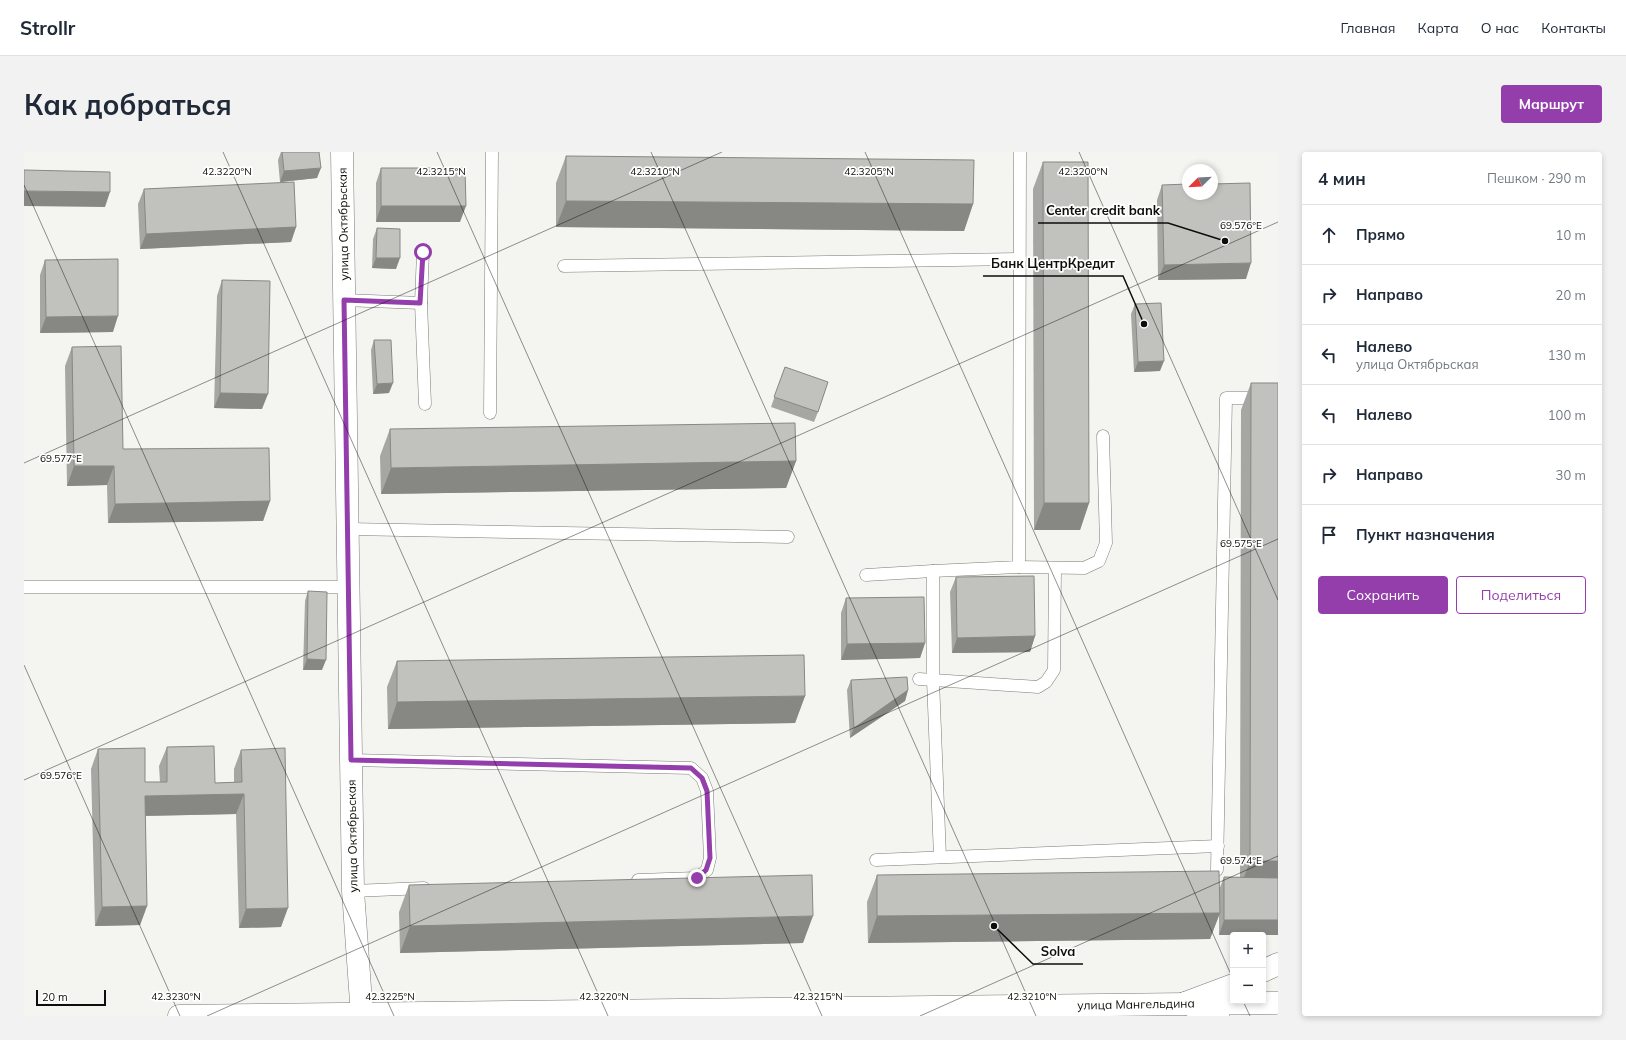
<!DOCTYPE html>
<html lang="ru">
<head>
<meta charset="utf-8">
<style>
	:root { --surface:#fff; --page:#f2f2f3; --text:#1f2937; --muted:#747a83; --line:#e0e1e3; --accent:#943eab }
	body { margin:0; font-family:Mulish,sans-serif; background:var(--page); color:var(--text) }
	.controls { position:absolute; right:12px; bottom:12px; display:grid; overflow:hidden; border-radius:4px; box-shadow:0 2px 6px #0003 }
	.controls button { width:36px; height:36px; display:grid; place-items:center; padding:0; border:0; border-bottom:1px solid var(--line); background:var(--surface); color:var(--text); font:20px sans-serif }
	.compass { position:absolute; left:1158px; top:12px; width:36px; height:36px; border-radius:50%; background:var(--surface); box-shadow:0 2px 6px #0003; rotate:246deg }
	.scale { position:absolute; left:12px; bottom:10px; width:70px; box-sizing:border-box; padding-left:4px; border:2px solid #0d0d0c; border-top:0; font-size:11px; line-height:14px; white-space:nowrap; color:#0d0d0c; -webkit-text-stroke:3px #fffffe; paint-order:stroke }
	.stop { position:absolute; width:12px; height:12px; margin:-9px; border:3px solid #943eab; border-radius:50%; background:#fff }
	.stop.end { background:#943eab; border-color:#fff; box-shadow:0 1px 4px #0008 }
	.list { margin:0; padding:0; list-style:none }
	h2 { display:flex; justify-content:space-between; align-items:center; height:52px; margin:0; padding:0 16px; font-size:17px }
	h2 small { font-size:13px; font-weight:400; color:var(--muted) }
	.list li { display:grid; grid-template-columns:26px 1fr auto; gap:12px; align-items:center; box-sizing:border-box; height:60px; padding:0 16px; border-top:1px solid var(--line) }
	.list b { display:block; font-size:15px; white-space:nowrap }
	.list p { margin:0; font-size:13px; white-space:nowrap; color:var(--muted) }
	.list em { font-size:13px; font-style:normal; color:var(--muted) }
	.actions { display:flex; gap:8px; padding:12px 16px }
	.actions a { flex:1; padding:9px 0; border:1px solid var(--accent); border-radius:4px; text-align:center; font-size:14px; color:var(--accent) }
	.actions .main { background:var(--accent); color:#fff }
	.icon { flex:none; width:22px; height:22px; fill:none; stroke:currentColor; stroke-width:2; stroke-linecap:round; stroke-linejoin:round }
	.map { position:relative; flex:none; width:1254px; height:864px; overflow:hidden; border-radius:4px }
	header { display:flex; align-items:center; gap:24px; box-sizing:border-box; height:56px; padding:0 20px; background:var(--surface); border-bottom:1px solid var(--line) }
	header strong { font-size:19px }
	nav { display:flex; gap:22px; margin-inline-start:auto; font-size:14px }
	.intro { display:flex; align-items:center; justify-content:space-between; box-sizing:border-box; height:96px; padding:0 24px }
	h1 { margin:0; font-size:28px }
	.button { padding:10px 18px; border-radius:4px; background:var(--accent); color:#fff; font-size:14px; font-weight:700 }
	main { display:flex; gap:24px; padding:0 24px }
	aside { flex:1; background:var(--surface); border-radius:4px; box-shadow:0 2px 6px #0003 }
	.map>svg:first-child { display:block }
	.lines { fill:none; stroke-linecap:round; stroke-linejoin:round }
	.service-casing { stroke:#7a7a77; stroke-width:13 }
	.minor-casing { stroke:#7a7a77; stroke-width:23 }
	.tertiary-casing { stroke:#7a7a77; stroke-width:23 }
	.secondary-casing { stroke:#7a7a77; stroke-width:23 }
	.service { stroke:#fff; stroke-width:12 }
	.minor { stroke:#fff; stroke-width:22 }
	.tertiary { stroke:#fff; stroke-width:22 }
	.secondary { stroke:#fff; stroke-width:22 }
	.wall { fill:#a6a6a3 }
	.shaded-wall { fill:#878784 }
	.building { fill:#c1c1bd; stroke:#878784 }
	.route { stroke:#943eab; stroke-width:5 }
	.ticks { fill:none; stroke:#0d0d0c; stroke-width:1; stroke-opacity:0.45 }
	.labels { text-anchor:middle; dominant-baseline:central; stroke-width:3.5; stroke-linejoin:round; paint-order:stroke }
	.street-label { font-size:12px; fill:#0d0d0c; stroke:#fffffe }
	.ticks-label { font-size:10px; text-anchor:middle; fill:#0d0d0c; stroke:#fffffe; stroke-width:3.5; stroke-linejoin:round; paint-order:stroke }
	.leader { fill:none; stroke:#0d0d0c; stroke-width:1.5 }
	.callout-dot { fill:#0d0d0c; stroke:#fffffe; stroke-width:1.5 }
	.callout-label { font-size:13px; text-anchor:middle; font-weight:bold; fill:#0d0d0c; stroke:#fffffe; stroke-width:3.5; stroke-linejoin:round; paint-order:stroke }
</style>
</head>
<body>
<header>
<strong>Strollr</strong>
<nav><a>Главная</a><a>Карта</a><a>О нас</a><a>Контакты</a></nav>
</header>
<div class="intro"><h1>Как добраться</h1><a class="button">Маршрут</a></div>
<main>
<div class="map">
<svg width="1254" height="864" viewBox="0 0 1254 864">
	<rect width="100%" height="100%" fill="#f4f4f0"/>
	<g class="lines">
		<!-- service casing -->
		<g class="service-casing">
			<g id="service">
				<polyline points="399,100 397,151 401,252"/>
				<polyline points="540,114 996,107"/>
				<polyline points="320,148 397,151"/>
				<polyline points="466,261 468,0"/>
				<polyline points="324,377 764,385"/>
				<polyline points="995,415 1060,416 1075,409 1082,391 1079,284"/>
				<polyline points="842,423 909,419"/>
				<polyline points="0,435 325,435"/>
				<polyline points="895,527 1014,535 1022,530 1030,518 1031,416"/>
				<polyline points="327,608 667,616 678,626 683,639 686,706 683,718 673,726 614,728"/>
				<polyline points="916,705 909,528 909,419 995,415 996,0"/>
				<polyline points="852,708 1194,694"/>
				<polyline points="1193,718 1202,246 1254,246"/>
				<polyline points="329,739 400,736"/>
			</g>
		</g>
		<!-- minor casing -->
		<g class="minor-casing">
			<polyline id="minor" points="318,0 329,739 338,864"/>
		</g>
		<!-- tertiary casing -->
		<g class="tertiary-casing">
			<polyline id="tertiary" points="155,864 1254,851"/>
		</g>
		<!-- secondary casing -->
		<g class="secondary-casing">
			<g id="secondary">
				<polyline points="1239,819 1254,812"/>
				<polyline points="1161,851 1209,833"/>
				<polyline points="1161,851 1194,864"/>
			</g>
		</g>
		<!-- service -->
		<use href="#service" class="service"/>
		<!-- minor -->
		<use href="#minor" class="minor"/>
		<!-- tertiary -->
		<use href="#tertiary" class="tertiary"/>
		<!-- secondary -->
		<use href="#secondary" class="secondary"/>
	</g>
	<!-- wall -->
	<g class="wall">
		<polygon points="257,0 295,0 293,26 256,30 254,8"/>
		<polygon points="542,4 949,52 940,79 532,75 532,31"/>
		<polygon points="1019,10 1065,351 1056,378 1010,378 1009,37"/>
		<polygon points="357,16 436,70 352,70 352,31"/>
		<polygon points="1138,33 1222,127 1134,128 1133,48"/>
		<polygon points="120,37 272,75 267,90 116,97 114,52"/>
		<polygon points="353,76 372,117 348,116 349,87"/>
		<polygon points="21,108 89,180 16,181 16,123"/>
		<polygon points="198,128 238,257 190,256 193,144"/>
		<polygon points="1111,152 1136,219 1110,220 1107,162"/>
		<polygon points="350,188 365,241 349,242 347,198"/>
		<polygon points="48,195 99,297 246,349 239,369 84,371 83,333 43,334 41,214"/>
		<polygon points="761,215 794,260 790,270 747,255"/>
		<polygon points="1227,231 1254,231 1254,783 1195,783 1195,763 1186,787 844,791 843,750 853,723 1195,738 1200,725 1216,725 1217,258"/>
		<polygon points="366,277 772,309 762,336 357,342 356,304"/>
		<polygon points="932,425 1011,484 1006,500 928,501 926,440"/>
		<polygon points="284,439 298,518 279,518 281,449"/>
		<polygon points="822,446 901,491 896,506 817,508 817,461"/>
		<polygon points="373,509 781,544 771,571 364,577 363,535"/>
		<polygon points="827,528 884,538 881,549 826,586 823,538"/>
		<polygon points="143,595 191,631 210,630 210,617 217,598 257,775 215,776 212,662 121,664 123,754 116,773 71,774 67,617 74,597 121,630 136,630 135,614"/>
		<polygon points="385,733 779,791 376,801 375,760"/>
	</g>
	<!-- shaded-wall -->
	<g class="shaded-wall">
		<polygon points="297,16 293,26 256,30 260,19"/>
		<polygon points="0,39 86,40 81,55 0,54"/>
		<polygon points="542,49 949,52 940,79 532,75"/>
		<polygon points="357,54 442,54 436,70 352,70"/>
		<polygon points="272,75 267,90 116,97 122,82"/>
		<polygon points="352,106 376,106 372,117 348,116"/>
		<polygon points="1227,111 1222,127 1134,128 1140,113"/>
		<polygon points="94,164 89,180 16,181 22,165"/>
		<polygon points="1140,209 1136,219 1110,220 1114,210"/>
		<polygon points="369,231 365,241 349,242 353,232"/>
		<polygon points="196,241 244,242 238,257 190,256"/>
		<polygon points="772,309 762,336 357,342 367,316"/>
		<polygon points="50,314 90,314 83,333 43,334"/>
		<polygon points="246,349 239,369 84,371 91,352"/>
		<polygon points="1020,351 1065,351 1056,378 1010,378"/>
		<polygon points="1011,484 1006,500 928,501 933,486"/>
		<polygon points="901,491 896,506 817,508 823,492"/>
		<polygon points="283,507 302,508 298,518 279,518"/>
		<polygon points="884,538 881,549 826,586 830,576"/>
		<polygon points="781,544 771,571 364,577 373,550"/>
		<polygon points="220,642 212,662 114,664 121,644"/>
		<polygon points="1226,709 1254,709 1254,736 1216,736"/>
		<polygon points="123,754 116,773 71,774 78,755"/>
		<polygon points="264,756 257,775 215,776 222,757"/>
		<polygon points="1196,761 1186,787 844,791 853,764"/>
		<polygon points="789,764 779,791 376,801 386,774"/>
		<polygon points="1200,768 1254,768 1254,783 1195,783"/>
	</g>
	<!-- building -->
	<g class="building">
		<polygon points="258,0 295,0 297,16 260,19"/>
		<polygon points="542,4 950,8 949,52 542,49"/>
		<polygon points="1019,10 1064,10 1065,351 1020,351"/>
		<polygon points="357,16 441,16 442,54 357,54"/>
		<polygon points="0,18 86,20 86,40 0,39"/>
		<polygon points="270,30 272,75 122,82 120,37"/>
		<polygon points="1226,31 1227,111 1140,113 1138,33 1164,32 1164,42 1188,42 1188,32"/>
		<polygon points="353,76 376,77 376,106 352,106"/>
		<polygon points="94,107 94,164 22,165 21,108"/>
		<polygon points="198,128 246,129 244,242 196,241"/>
		<polygon points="1137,151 1140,209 1114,210 1111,152"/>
		<polygon points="350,188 367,188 369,231 353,232"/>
		<polygon points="97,194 99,297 245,296 246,349 91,352 90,314 50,314 48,195"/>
		<polygon points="761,215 804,230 794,260 750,245"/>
		<polygon points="1227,231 1254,231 1254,709 1226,709"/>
		<polygon points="771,271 772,309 367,316 366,277"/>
		<polygon points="1010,424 1011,484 933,486 932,425"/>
		<polygon points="284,439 303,440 302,508 283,507"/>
		<polygon points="900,445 901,491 823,492 822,446"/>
		<polygon points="780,503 781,544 373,550 373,509"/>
		<polygon points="883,525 884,538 830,576 827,528"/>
		<polygon points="190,594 191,631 218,630 217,598 261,596 264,756 222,757 220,642 121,644 123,754 78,755 74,597 121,596 121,630 143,630 143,595"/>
		<polygon points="1195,719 1196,761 853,764 853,723"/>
		<polygon points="788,723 789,764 386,774 385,733"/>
		<polygon points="1200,725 1254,726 1254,768 1200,768"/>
	</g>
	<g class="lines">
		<!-- route -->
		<polyline class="route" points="399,100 396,151 320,148 327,608 667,616 678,626 683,639 686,706 682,718 673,726"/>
	</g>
	<!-- ticks -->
	<path class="ticks" d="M 199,0 L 584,864M 413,0 L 798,864M 627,0 L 1012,864M 841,0 L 1209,827M 1055,0 L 1254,448M 0,33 L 370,864M 0,311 L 698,0M 0,513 L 156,864M 0,628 L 1254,70M 1219,849 L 1226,864M 183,864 L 1254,387M 896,864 L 1254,704"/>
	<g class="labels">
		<!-- street labels -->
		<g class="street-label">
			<text transform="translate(319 72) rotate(-91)">улица Октябрьская</text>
			<text transform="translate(328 684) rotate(-91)">улица Октябрьская</text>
			<text transform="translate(1112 852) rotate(-1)">улица Мангельдина</text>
		</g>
	</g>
	<g class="ticks-label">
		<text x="417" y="23">42.3215°N</text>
		<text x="631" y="23">42.3210°N</text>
		<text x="845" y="23">42.3205°N</text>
		<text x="203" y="23">42.3220°N</text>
		<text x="1059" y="23">42.3200°N</text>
		<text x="1217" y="77">69.576°E</text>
		<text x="37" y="310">69.577°E</text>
		<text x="1217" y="395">69.575°E</text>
		<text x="37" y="627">69.576°E</text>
		<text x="1217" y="712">69.574°E</text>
		<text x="152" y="848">42.3230°N</text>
		<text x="366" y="848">42.3225°N</text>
		<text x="580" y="848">42.3220°N</text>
		<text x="794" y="848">42.3215°N</text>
		<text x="1008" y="848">42.3210°N</text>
	</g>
	<!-- callouts -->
	<path class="leader" d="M1201 89L1144 71H1014M1120 172L1099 124H959M970 774L1009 812H1059"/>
	<g class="callout-dot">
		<circle cx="1201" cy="89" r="4"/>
		<circle cx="1120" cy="172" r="4"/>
		<circle cx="970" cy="774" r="4"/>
	</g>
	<g class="callout-label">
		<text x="1079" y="63">Center credit bank</text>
		<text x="1029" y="116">Банк ЦентрКредит</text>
		<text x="1034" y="804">Solva</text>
	</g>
</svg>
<div class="controls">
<button>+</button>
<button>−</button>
</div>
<svg class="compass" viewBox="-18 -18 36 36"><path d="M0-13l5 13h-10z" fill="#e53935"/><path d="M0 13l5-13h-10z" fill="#747a83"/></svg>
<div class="scale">20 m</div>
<div class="stop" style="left:399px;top:100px"></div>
<div class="stop end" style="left:673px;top:726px"></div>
</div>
<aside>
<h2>4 мин<small>Пешком · 290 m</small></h2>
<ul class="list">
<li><svg class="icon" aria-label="ahead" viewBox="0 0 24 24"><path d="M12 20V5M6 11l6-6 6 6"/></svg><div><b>Прямо</b></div><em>10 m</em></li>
<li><svg class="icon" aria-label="right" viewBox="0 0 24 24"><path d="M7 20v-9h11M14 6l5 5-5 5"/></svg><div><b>Направо</b></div><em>20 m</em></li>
<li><svg class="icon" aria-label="left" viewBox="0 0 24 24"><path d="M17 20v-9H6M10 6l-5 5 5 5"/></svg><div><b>Налево</b><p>улица Октябрьская</p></div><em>130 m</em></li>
<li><svg class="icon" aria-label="left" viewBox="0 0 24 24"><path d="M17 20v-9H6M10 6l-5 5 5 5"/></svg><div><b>Налево</b></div><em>100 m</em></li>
<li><svg class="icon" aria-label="right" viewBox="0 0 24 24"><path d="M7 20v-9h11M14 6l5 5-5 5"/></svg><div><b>Направо</b></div><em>30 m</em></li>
<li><svg class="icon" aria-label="arrive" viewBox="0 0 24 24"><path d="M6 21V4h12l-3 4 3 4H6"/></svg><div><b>Пункт назначения</b></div></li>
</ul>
<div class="actions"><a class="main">Сохранить</a><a>Поделиться</a></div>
</aside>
</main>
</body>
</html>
